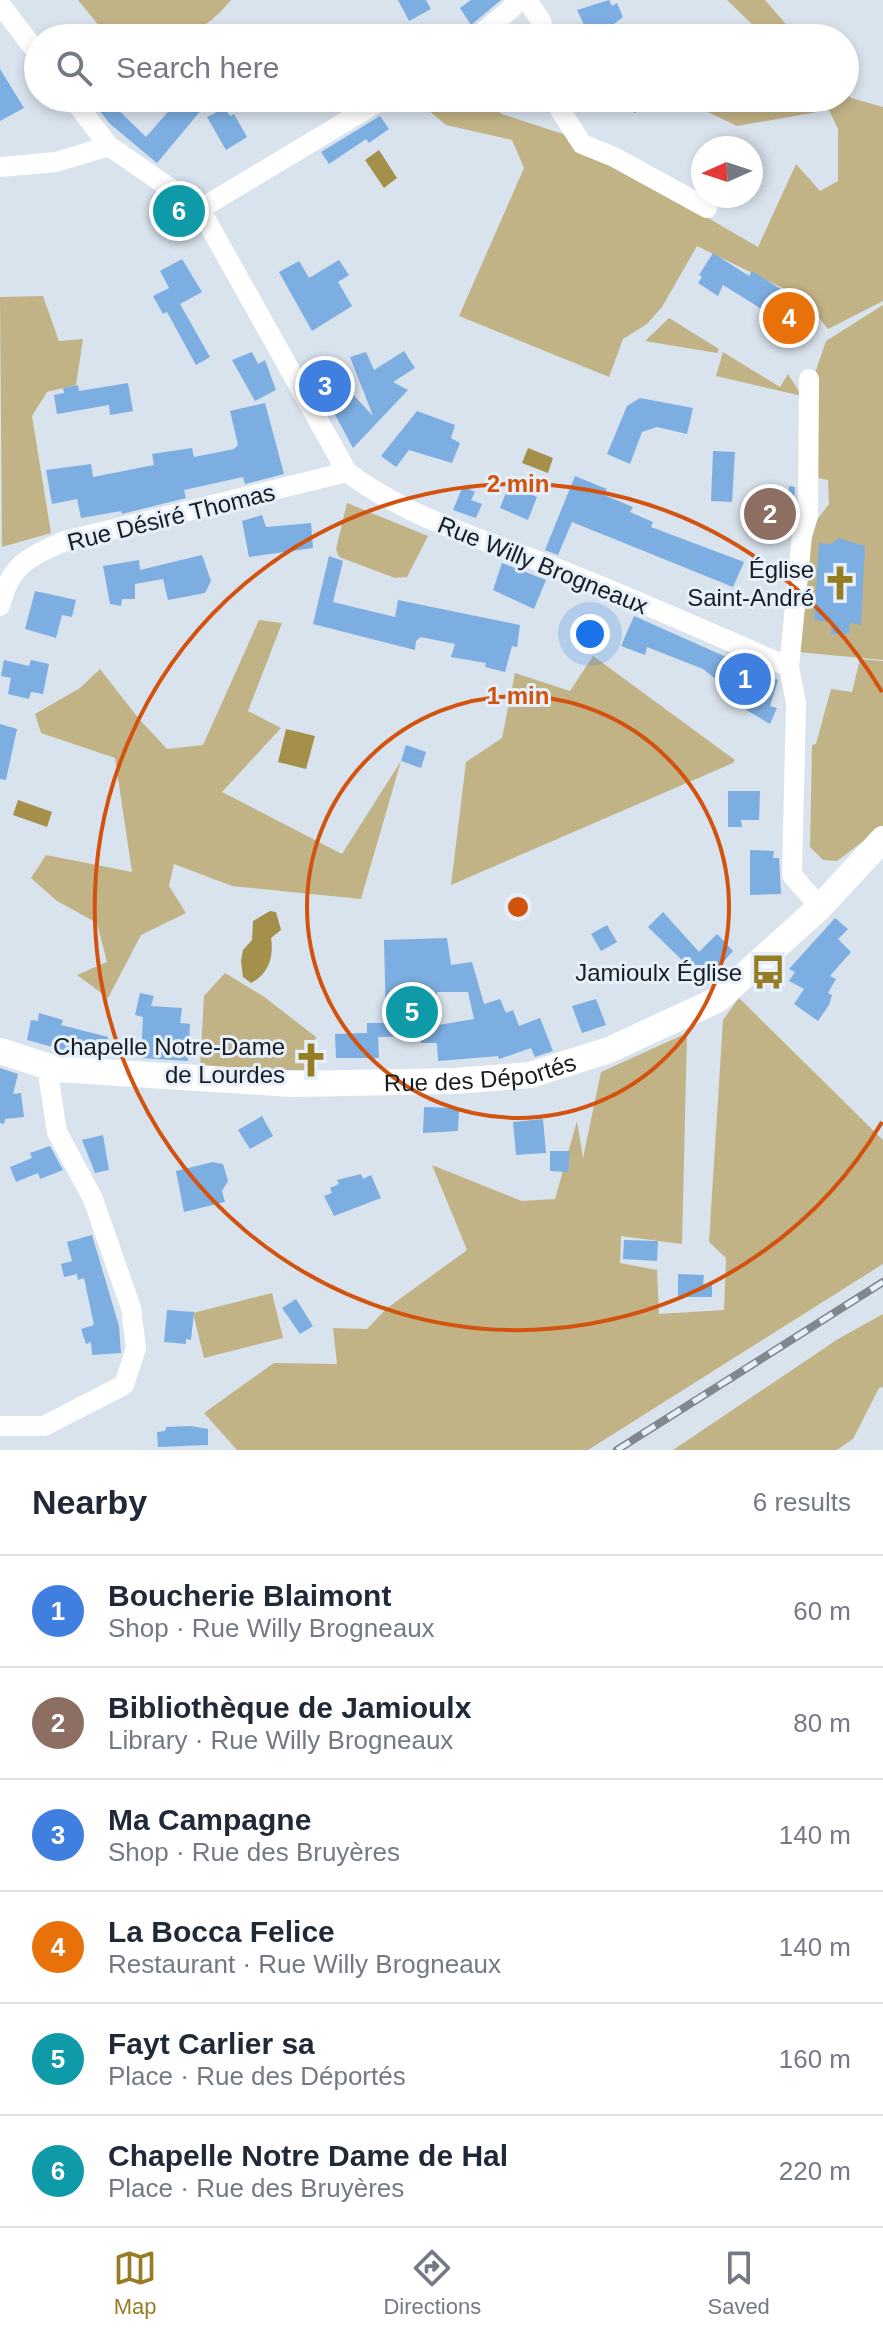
<!DOCTYPE html>
<html lang="en">
<head>
<meta charset="utf-8">
<style>
	:root { --surface:#fff; --page:#f2f2f3; --text:#1f2937; --muted:#747a83; --line:#e0e1e3; --accent:#967d24 }
	body { margin:0; font-family:Arial,sans-serif; background:var(--page); color:var(--text) }
	.compass { position:absolute; left:691px; top:136px; width:72px; height:72px; border-radius:50%; background:var(--surface); box-shadow:0 4px 12px #0003; rotate:267deg }
	.you { position:absolute; left:590px; top:634px; width:28px; height:28px; margin:-20px; border:6px solid #fff; border-radius:50%; background:#1a73e8; box-shadow:0 0 0 12px #1a73e833 }
	.badge { display:grid; place-items:center; width:52px; height:52px; border-radius:50%; background:var(--accent); color:#fff; font-size:26px; font-weight:700 }
	.pin { position:absolute; translate:-50% -50%; border:4px solid #fff; box-shadow:0 2px 8px #0006 }
	.list { margin:0; padding:0; list-style:none }
	h2 { display:flex; justify-content:space-between; align-items:center; height:104px; margin:0; padding:0 32px; font-size:34px }
	h2 small { font-size:26px; font-weight:400; color:var(--muted) }
	.list li { display:grid; grid-template-columns:52px 1fr auto; gap:24px; align-items:center; box-sizing:border-box; height:112px; padding:0 32px; border-top:2px solid var(--line) }
	.list b { display:block; font-size:30px; white-space:nowrap }
	.list p { margin:0; font-size:26px; white-space:nowrap; color:var(--muted) }
	.list em { font-size:26px; font-style:normal; color:var(--muted) }
	.icon { flex:none; width:44px; height:44px; fill:none; stroke:currentColor; stroke-width:2; stroke-linecap:round; stroke-linejoin:round }
	.map { position:relative; flex:none; width:883px; height:1450px; overflow:hidden }
	.search { position:absolute; background:var(--surface); box-shadow:0 4px 12px #0003; left:24px; right:24px; top:24px; height:88px; display:flex; align-items:center; gap:20px; box-sizing:border-box; padding:0 28px; border-radius:44px; color:var(--muted); font-size:30px }
	.sheet { height:776px; background:var(--surface) }
	nav { display:flex; justify-content:space-around; align-items:center; box-sizing:border-box; height:112px; border-top:2px solid var(--line); background:var(--surface); font-size:22px; color:var(--muted) }
	nav a { display:grid; justify-items:center; gap:4px }
	nav .on { color:var(--accent) }
	.map>svg:first-child { display:block }
	.green { fill:#c2b386 }
	.water { fill:#a48f4b }
	.building { fill:#7daee1; fill-rule:evenodd }
	.lines { fill:none; stroke-linecap:round; stroke-linejoin:round }
	.minor { stroke:#fff; stroke-width:20 }
	.tertiary { stroke:#fff; stroke-width:26 }
	.rail-casing { stroke:#80878e; stroke-width:8 }
	.rail { stroke:#e6f0fb; stroke-width:5; stroke-dasharray:15; stroke-linecap:butt }
	.ring { fill:none; stroke:#d3530e; stroke-width:4 }
	.labels { text-anchor:middle; dominant-baseline:central; stroke-width:6; stroke-linejoin:round; paint-order:stroke }
	.street-label { font-size:24px; fill:#191d21; stroke:#e6f0fb }
	.poi-label { font-size:24px; fill:#191d21; stroke:#e6f0fb; text-anchor:end }
	.centre { fill:#d3530e; stroke:#e6f0fb; stroke-width:4 }
	.ring-label { font-size:24px; text-anchor:middle; font-weight:bold; fill:#d3530e; stroke:#e6f0fb; stroke-width:6; stroke-linejoin:round; paint-order:stroke }
</style>
</head>
<body>
<div class="map">
<svg width="883" height="1450" viewBox="0 0 883 1450">
	<rect width="100%" height="100%" fill="#d9e3ed"/>
	<!-- green -->
	<g class="green">
		<path d="M 78,0 L 231,0 C 192,47 165,38 109,38 Z"/>
		<polygon points="727,0 765,0 798,38 766,38"/>
		<polygon points="845,91 851,98 883,107 883,301 828,329 803,298 697,246 662,307 647,324 623,339 609,377 459,316 524,168 512,140 446,125 414,98 480,98 502,114 563,134 758,247 796,164 820,191 838,181 838,129 829,110 737,126 708,112 721,98 845,98"/>
		<polygon points="43,296 59,341 83,339 76,385 47,392 32,416 51,533 2,547 0,297"/>
		<polygon points="883,305 883,660 798,652 806,534 829,504 828,480 813,477 814,376 826,341"/>
		<polygon points="669,318 719,349 717,353 645,341"/>
		<polygon points="723,352 780,387 788,374 802,396 716,376"/>
		<polygon points="347,503 428,536 407,577 395,578 339,557 336,549"/>
		<polygon points="259,620 282,623 248,711 281,728 222,792 342,854 401,761 361,899 232,886 174,864 169,886 186,913 141,935 108,998 77,975 107,962 97,923 57,901 31,878 46,855 132,872 115,758 41,733 35,714 80,688 100,669 139,719 167,749 203,745"/>
		<polygon points="593,656 735,760 733,763 451,885 466,762 502,738 515,673 570,691"/>
		<polygon points="860,659 883,661 883,826 837,861 823,860 810,847 812,745 816,744 831,689 852,692"/>
		<polygon points="225,973 263,996 316,1037 306,1070 200,1069 204,996"/>
		<polygon points="739,998 883,1140 883,1264 588,1450 237,1450 204,1413 274,1363 337,1364 333,1328 367,1329 386,1309 467,1250 432,1165 522,1201 555,1199 577,1121 583,1158 601,1072 687,1033 682,1244 621,1236 620,1263 657,1270 659,1314 724,1310 726,1258 709,1242 723,1020"/>
		<polygon points="272,1293 283,1338 204,1358 193,1313"/>
		<polygon points="883,1314 883,1387 879,1388 853,1439 837,1450 673,1450 838,1339"/>
	</g>
	<!-- water -->
	<g class="water">
		<polygon points="379,150 397,178 384,188 365,160"/>
		<polygon points="528,448 553,458 548,473 522,463"/>
		<polygon points="286,729 315,736 306,769 278,762"/>
		<polygon points="18,800 52,812 47,827 13,815"/>
		<path d="M 270,911 L 276,912 L 281,930 L 271,938 C 274,956 269,974 251,983 L 243,977 L 241,961 L 243,950 L 252,940 L 253,921 Z"/>
	</g>
	<!-- building -->
	<g class="building">
		<polygon points="398,0 426,0 431,9 409,21"/>
		<polygon points="471,0 501,0 471,25 460,8"/>
		<polygon points="609,0 612,6 617,3 623,17 610,27 612,32 595,38 592,31 588,33 577,10"/>
		<polygon points="0,69 24,108 0,121"/>
		<polygon points="180,98 197,98 203,108 157,163 109,123 97,107 107,99 146,137"/>
		<polygon points="626,98 641,98 646,108 634,113"/>
		<polygon points="225,108 230,116 234,114 247,137 226,150 207,117"/>
		<polygon points="380,116 389,129 369,143 366,139 329,164 321,152"/>
		<polygon points="713,253 749,276 752,271 804,304 787,332 769,321 773,316 723,285 718,296 698,283 702,277 699,275"/>
		<polygon points="182,259 202,292 180,304 210,357 196,365 167,312 163,314 153,296 169,288 160,271"/>
		<polygon points="339,260 349,275 338,282 352,306 312,331 279,272 299,261 309,278"/>
		<polygon points="404,351 415,368 393,382 408,390 353,448 318,383 332,372 373,416 350,357 366,352 374,370"/>
		<polygon points="252,352 258,364 265,360 276,390 255,401 232,360"/>
		<polygon points="128,383 133,411 110,415 109,405 57,414 54,395 64,393 63,388 78,385 79,391"/>
		<polygon points="640,398 693,408 687,434 657,427 642,432 630,464 607,454 627,406"/>
		<polygon points="265,403 284,474 245,484 243,477 184,490 186,498 122,514 121,511 81,518 77,499 52,504 46,470 91,464 93,477 154,465 152,454 192,448 194,457 234,449 238,445 230,411"/>
		<polygon points="417,411 455,425 451,438 460,443 452,463 409,450 396,467 381,456"/>
		<polygon points="713,451 735,452 732,502 711,501"/>
		<polygon points="575,476 607,489 604,495 633,507 630,512 653,522 651,527 744,562 733,587 572,522 558,555 545,550"/>
		<polygon points="509,485 537,497 528,520 500,508"/>
		<polygon points="463,486 475,492 471,500 482,504 476,518 453,510"/>
		<polygon points="789,486 795,487 793,522 785,522 785,533 756,534 756,506 787,506"/>
		<polygon points="262,515 266,527 311,523 313,548 249,557 242,521"/>
		<polygon points="838,538 865,546 861,625 850,623 849,634 831,634 831,622 814,620 819,543 831,544"/>
		<polygon points="202,555 211,581 205,593 168,600 163,579 135,584 135,599 122,599 121,606 110,604 103,566 139,560 140,570"/>
		<polygon points="329,556 343,561 333,602 395,617 398,600 520,625 517,647 512,646 505,672 485,667 486,663 451,657 455,644 421,637 416,641 415,650 313,624"/>
		<polygon points="502,563 546,580 534,609 493,590"/>
		<polygon points="35,591 76,600 72,617 62,615 56,638 25,629"/>
		<polygon points="634,616 778,680 770,706 777,708 770,724 718,693 722,684 703,669 647,647 645,655 621,646"/>
		<polygon points="4,660 29,666 31,660 49,664 43,694 31,692 29,699 8,694 11,678 1,676"/>
		<polygon points="0,724 17,729 6,780 0,779"/>
		<polygon points="406,745 426,752 421,768 401,761"/>
		<polygon points="728,791 760,791 759,820 741,820 742,827 728,827"/>
		<polygon points="750,850 774,851 773,858 779,858 781,894 750,895"/>
		<polygon points="663,912 699,952 717,934 733,951 709,978 691,961 687,965 648,927"/>
		<polygon points="835,918 848,929 838,939 851,952 830,976 836,979 828,993 832,995 829,1005 818,1021 794,1004 804,989 789,981 795,972 789,969"/>
		<polygon points="607,925 617,942 601,951 591,934"/>
		<path d="M 447,938 L 451,965 L 472,962 L 484,1004 L 500,999 L 506,1013 L 513,1010 L 519,1026 L 540,1018 L 553,1051 L 535,1057 L 531,1048 L 499,1059 L 498,1056 L 438,1061 L 437,1043 L 421,1043 L 419,1036 L 378,1037 L 379,1058 L 336,1058 L 335,1034 L 367,1033 L 367,1023 L 386,1023 L 384,940 ZM 437,992 L 468,992 L 474,1019 L 438,1025 Z"/>
		<polygon points="140,993 154,996 151,1006 182,1008 180,1023 190,1024 188,1061 141,1058 143,1017 135,1015"/>
		<polygon points="596,999 606,1025 582,1033 572,1006"/>
		<polygon points="39,1013 63,1020 61,1025 108,1037 104,1056 82,1055 27,1040 31,1020 38,1021"/>
		<polygon points="0,1068 18,1074 13,1094 21,1093 24,1117 5,1119 4,1124 0,1123"/>
		<polygon points="424,1107 459,1108 458,1131 423,1133"/>
		<polygon points="262,1116 273,1136 250,1149 238,1130"/>
		<polygon points="543,1119 546,1153 516,1155 513,1122"/>
		<polygon points="103,1135 109,1170 95,1173 82,1140"/>
		<polygon points="50,1146 63,1170 40,1179 38,1173 16,1182 10,1167 32,1158 30,1153"/>
		<polygon points="550,1151 570,1151 568,1172 550,1171"/>
		<polygon points="213,1162 223,1164 228,1181 222,1191 225,1202 184,1212 176,1171"/>
		<polygon points="361,1174 363,1179 371,1175 381,1198 334,1216 324,1196 332,1193 330,1188 339,1184 337,1180"/>
		<polygon points="92,1235 119,1326 121,1353 92,1355 91,1342 86,1344 81,1329 94,1325 84,1278 78,1280 77,1274 64,1277 61,1264 72,1261 67,1242"/>
		<polygon points="624,1240 658,1241 657,1261 623,1259"/>
		<polygon points="678,1274 704,1275 703,1284 712,1284 712,1297 678,1297"/>
		<polygon points="296,1299 313,1326 300,1334 282,1308"/>
		<polygon points="167,1310 194,1312 191,1340 186,1339 186,1344 164,1342"/>
		<polygon points="191,1426 208,1429 208,1445 158,1447 157,1432 165,1431 166,1427"/>
	</g>
	<g class="lines">
		<!-- minor -->
		<g class="minor">
			<polyline points="527,0 541,21 546,38"/>
			<polyline points="0,4 38,54"/>
			<polyline points="476,38 513,7 514,0"/>
			<path d="M 72,98 L 109,146 L 200,209 L 347,472 C 407,517 477,537 546,564 C 628,596 708,632 789,667 L 796,703 L 792,875 L 820,907"/>
			<polyline points="558,98 559,108 582,144 614,157 707,208"/>
			<polyline points="0,167 56,162 109,146"/>
			<polyline points="200,209 385,98"/>
			<path d="M 0,606 C 10,565 28,557 65,541 L 347,472"/>
			<polyline points="789,667 802,536 808,516 809,379"/>
			<polyline points="0,1426 44,1426 124,1385 136,1348 131,1308 93,1199 57,1132 49,1080 56,1069"/>
		</g>
		<!-- tertiary -->
		<path class="tertiary" id="s1" d="M 0,1051 L 56,1069 L 292,1084 L 455,1081 L 530,1075 L 609,1050 L 717,1000 L 820,907 L 883,839"/>
		<!-- rail casing -->
		<g class="rail-casing">
			<polyline id="rail" points="617,1450 883,1282"/>
		</g>
		<!-- rail -->
		<use href="#rail" class="rail"/>
	</g>
	<!-- distance rings -->
	<g class="ring">
		<circle cx="518" cy="907" r="211"/>
		<path d="M882 1122A423 423 0 1 1 882 692"/>
	</g>
	<!-- icons -->
	<defs>
		<g id="church-bare" transform="scale(2.76)"><path d="M-1.2-6h2.4v3.5h3.3v2.4h-3.3V6h-2.4V-.1h-3.3v-2.4h3.3Z" fill="#967d24" stroke="#e6f0fb" stroke-width="2.5" paint-order="stroke"/></g>
		<g id="bus-bare" transform="scale(2.76)"><path d="M-5-6H5V4H4V6H2V4H-2V6H-4V4H-5ZM-3.5-4V0h7V-4ZM-3.5 1.2v1.5H-2V1.2ZM2 1.2v1.5H3.5V1.2Z" fill="#967d24" stroke="#e6f0fb" stroke-width="2.5" paint-order="stroke"/></g>
	</defs>
	<g fill-rule="evenodd">
		<use href="#church-bare" x="840" y="583"/>
		<use href="#bus-bare" x="768" y="972"/>
		<use href="#church-bare" x="311" y="1060"/>
	</g>
	<g class="labels">
		<!-- street labels -->
		<g class="street-label">
			<text transform="translate(171 517) rotate(-14)">Rue Désiré Thomas</text>
			<text transform="translate(543 565) rotate(22)">Rue Willy Brogneaux</text>
			<text stroke="none"><textPath href="#s1" startOffset="484">Rue des Déportés</textPath></text>
		</g>
		<!-- poi labels -->
		<g class="poi-label">
			<text x="814" y="569">Église<tspan x="814" dy="28">Saint-André</tspan></text>
			<text x="742" y="972">Jamioulx Église</text>
			<text x="285" y="1046">Chapelle Notre-Dame<tspan x="285" dy="28">de Lourdes</tspan></text>
		</g>
	</g>
	<circle cx="518" cy="907" r="12" class="centre"/>
	<g class="ring-label">
		<text x="518" y="492">2 min</text>
		<text x="518" y="704">1 min</text>
	</g>
</svg>
<svg class="compass" viewBox="-18 -18 36 36"><path d="M0-13l5 13h-10z" fill="#e53935"/><path d="M0 13l5-13h-10z" fill="#747a83"/></svg>
<div class="you"></div>
<div class="pin badge" style="left:745px;top:679px;background:#3f7fe0">1</div>
<div class="pin badge" style="left:770px;top:514px;background:#8d6e63">2</div>
<div class="pin badge" style="left:325px;top:386px;background:#3f7fe0">3</div>
<div class="pin badge" style="left:789px;top:318px;background:#e8710a">4</div>
<div class="pin badge" style="left:412px;top:1012px;background:#0f9aa8">5</div>
<div class="pin badge" style="left:179px;top:211px;background:#0f9aa8">6</div>
<div class="search"><svg class="icon" aria-label="search" viewBox="0 0 24 24"><circle cx="10" cy="10" r="6"/><path d="M15 15l6 6"/></svg>Search here</div>
</div>
<section class="sheet">
<h2>Nearby<small>6 results</small></h2>
<ul class="list">
<li><span class="badge" style="background:#3f7fe0">1</span><div><b>Boucherie Blaimont</b><p>Shop · Rue Willy Brogneaux</p></div><em>60 m</em></li>
<li><span class="badge" style="background:#8d6e63">2</span><div><b>Bibliothèque de Jamioulx</b><p>Library · Rue Willy Brogneaux</p></div><em>80 m</em></li>
<li><span class="badge" style="background:#3f7fe0">3</span><div><b>Ma Campagne</b><p>Shop · Rue des Bruyères</p></div><em>140 m</em></li>
<li><span class="badge" style="background:#e8710a">4</span><div><b>La Bocca Felice</b><p>Restaurant · Rue Willy Brogneaux</p></div><em>140 m</em></li>
<li><span class="badge" style="background:#0f9aa8">5</span><div><b>Fayt Carlier sa</b><p>Place · Rue des Déportés</p></div><em>160 m</em></li>
<li><span class="badge" style="background:#0f9aa8">6</span><div><b>Chapelle Notre Dame de Hal</b><p>Place · Rue des Bruyères</p></div><em>220 m</em></li>
</ul>
</section>
<nav>
<a class="on"><svg class="icon" aria-label="map" viewBox="0 0 24 24"><path d="M3 6l6-2 6 2 6-2v14l-6 2-6-2-6 2zM9 4v14M15 6v14"/></svg>Map</a>
<a><svg class="icon" aria-label="directions" viewBox="0 0 24 24"><path d="M12 3l9 9-9 9-9-9zM9 14v-3h6M13 9l2 2-2 2"/></svg>Directions</a>
<a><svg class="icon" aria-label="saved" viewBox="0 0 24 24"><path d="M7 4h10v16l-5-4-5 4z"/></svg>Saved</a>
</nav>
</body>
</html>
